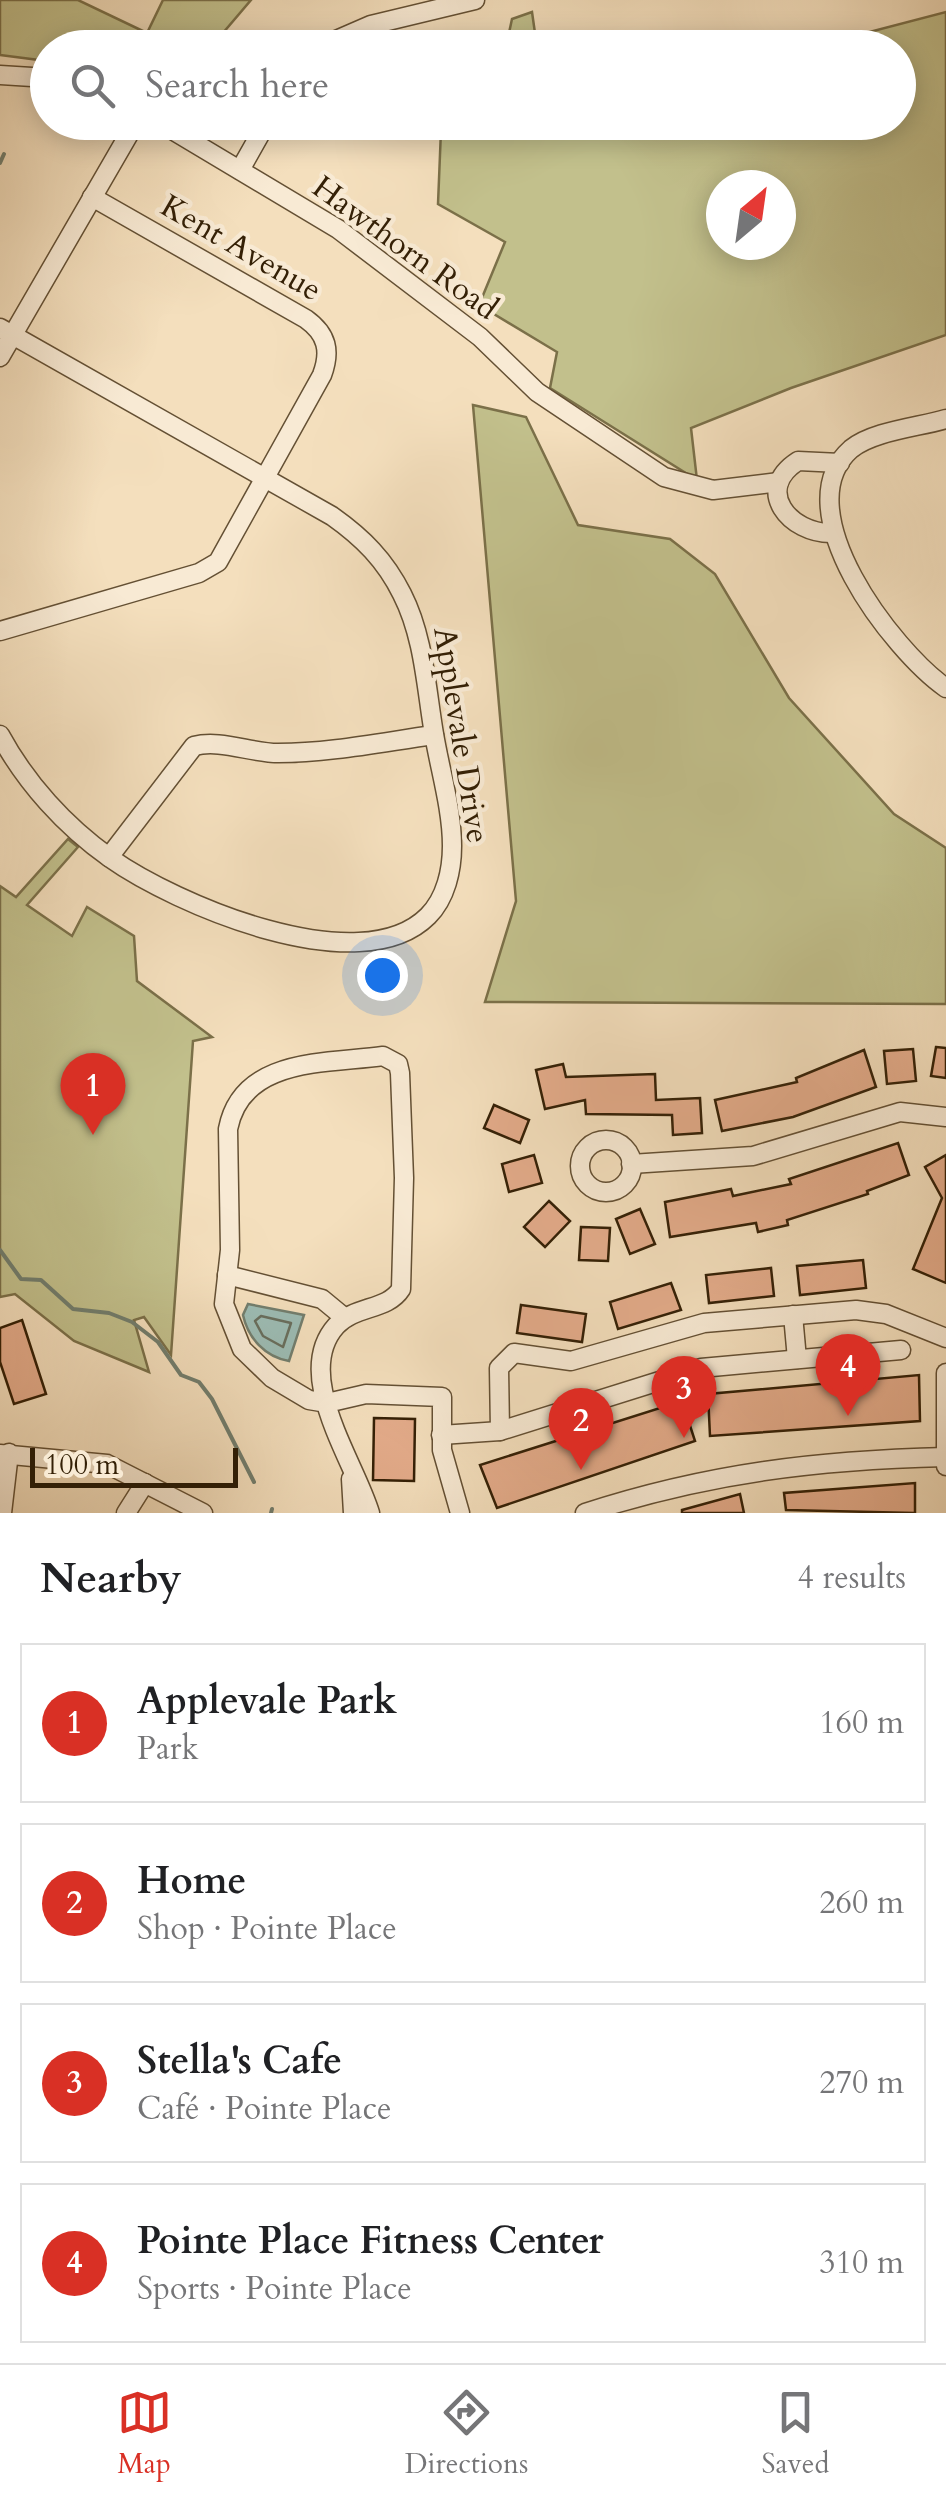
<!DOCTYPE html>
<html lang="en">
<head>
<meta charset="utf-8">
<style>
	:root { --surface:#fff; --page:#f2f2f2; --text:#202124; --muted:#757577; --line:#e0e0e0; --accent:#d93025 }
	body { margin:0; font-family:Cardo,serif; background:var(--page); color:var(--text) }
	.compass { position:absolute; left:706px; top:170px; width:90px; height:90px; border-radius:50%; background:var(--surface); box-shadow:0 5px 25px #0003; rotate:29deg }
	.scale { position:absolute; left:30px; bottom:25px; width:208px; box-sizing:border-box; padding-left:10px; border:5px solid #342006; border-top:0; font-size:28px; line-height:35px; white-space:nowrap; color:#342006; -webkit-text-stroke:8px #f8ead4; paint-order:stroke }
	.you { position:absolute; left:382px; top:975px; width:35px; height:35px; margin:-25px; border:8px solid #fff; border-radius:50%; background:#1a73e8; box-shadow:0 0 0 15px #1a73e833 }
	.badge { display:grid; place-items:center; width:65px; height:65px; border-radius:50%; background:var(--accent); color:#fff; font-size:32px; font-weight:700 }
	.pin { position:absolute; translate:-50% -82px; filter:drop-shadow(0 2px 5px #0008) }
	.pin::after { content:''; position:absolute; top:52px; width:35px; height:30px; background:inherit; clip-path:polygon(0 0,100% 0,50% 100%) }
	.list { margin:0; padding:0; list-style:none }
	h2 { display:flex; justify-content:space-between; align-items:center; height:130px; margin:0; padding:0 40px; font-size:42px }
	h2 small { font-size:32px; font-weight:400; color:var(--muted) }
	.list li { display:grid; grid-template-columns:65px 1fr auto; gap:30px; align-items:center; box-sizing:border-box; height:160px; margin:0 20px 20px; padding:0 20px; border:2px solid var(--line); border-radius:0px }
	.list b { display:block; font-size:38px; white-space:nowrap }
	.list p { margin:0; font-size:32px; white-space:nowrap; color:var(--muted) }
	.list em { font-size:32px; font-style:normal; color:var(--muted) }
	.icon { flex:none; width:55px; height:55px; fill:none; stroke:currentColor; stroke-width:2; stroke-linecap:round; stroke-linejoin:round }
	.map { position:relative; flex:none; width:946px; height:1513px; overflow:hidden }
	.search { position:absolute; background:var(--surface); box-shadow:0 5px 25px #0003; left:30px; right:30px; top:30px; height:110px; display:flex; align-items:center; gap:25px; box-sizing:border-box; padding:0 35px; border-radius:55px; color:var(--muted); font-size:38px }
	.sheet { height:850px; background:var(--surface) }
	nav { display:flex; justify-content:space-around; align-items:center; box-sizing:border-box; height:140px; border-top:2px solid var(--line); background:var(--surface); font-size:28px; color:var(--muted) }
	nav a { display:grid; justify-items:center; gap:5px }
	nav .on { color:var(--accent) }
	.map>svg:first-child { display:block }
	.green { fill:#c2c08c; stroke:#7b7049; stroke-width:2.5; fill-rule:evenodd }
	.water { fill:#9cbcb4; stroke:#727e6e; stroke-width:2.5 }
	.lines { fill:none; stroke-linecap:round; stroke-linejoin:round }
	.shore { stroke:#686e5d; stroke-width:2.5 }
	.stream { stroke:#727e6e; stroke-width:4 }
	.building { fill:#e4ac8b; stroke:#342006; stroke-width:2.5 }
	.minor-casing { stroke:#645034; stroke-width:21 }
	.minor { stroke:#f8ead4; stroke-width:18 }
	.labels { text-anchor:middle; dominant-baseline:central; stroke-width:9; stroke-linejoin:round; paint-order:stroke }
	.street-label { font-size:32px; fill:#342006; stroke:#f8ead4 }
</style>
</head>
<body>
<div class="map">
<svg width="946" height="1513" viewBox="0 0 946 1513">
	<rect width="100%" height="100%" fill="#f4dfbd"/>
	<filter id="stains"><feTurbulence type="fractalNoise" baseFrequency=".002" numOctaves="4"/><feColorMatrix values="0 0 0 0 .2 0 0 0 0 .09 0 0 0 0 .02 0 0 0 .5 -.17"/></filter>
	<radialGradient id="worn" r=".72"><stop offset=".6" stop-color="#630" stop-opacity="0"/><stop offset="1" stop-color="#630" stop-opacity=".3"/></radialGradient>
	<!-- green -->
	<g class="green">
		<polygon points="0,0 78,0 147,33 163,0 251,0 211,47 48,48 47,61 0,55"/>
		<polygon points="532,12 537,47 506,47 512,19"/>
		<path d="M 946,12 L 946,335 L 791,388 L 691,428 L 697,480 L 550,388 L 557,352 L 479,305 L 505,242 L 438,204 L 441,130 L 454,123 L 548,123 L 549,128 L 568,122 L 898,122 L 898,48 L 812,47 ZM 721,185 L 781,185 L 781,245 L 721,245 Z"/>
		<polygon points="473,405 526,417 578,525 670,539 715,574 789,698 894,814 946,848 946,1004 485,1002 516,901"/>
		<polygon points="68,839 78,847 27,905 72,936 87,907 134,936 137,981 212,1037 193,1041 171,1355 144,1317 134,1320 149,1372 74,1341 15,1294 0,1297 0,886 16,897"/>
	</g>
	<!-- water -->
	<path class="water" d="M 248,1304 L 304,1315 L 289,1361 C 265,1357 248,1338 243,1315 Z"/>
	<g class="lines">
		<!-- shore -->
		<polygon class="shore" points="261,1316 291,1323 283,1347 263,1336 255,1321"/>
		<!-- stream -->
		<g class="stream">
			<polyline points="0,163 4,154"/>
			<polyline points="0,1250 21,1279 41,1280 73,1309 109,1313 132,1322 158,1342 181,1375 199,1382 212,1399 254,1482"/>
			<polyline points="271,1513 272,1509"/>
		</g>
	</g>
	<!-- building -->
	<g class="building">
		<polygon points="936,1047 946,1048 946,1078 931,1076"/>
		<polygon points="913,1049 916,1081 887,1084 884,1051"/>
		<polygon points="864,1050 876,1087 793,1117 722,1131 715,1100 797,1082 796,1078"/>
		<polygon points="563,1064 566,1077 655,1074 656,1100 700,1098 702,1133 673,1135 672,1115 586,1114 585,1100 545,1109 536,1070"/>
		<polygon points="494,1105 529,1120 520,1143 484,1128"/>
		<polygon points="898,1143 909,1175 867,1191 868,1194 787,1220 788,1225 758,1232 756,1223 670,1237 665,1202 731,1189 733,1196 791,1184 789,1179"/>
		<polygon points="534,1155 542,1183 509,1192 502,1164"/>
		<polygon points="946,1155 946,1283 913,1269 942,1198 925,1167"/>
		<polygon points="549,1201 570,1221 545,1247 524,1227"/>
		<polygon points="640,1209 655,1244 630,1254 616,1219"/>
		<polygon points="581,1227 610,1228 608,1261 579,1260"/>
		<polygon points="863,1260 866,1288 800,1295 797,1266"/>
		<polygon points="771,1268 774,1296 709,1303 706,1275"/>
		<polygon points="671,1283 681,1310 618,1329 610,1302"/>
		<polygon points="521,1305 586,1314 582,1342 517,1333"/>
		<polygon points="22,1320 46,1394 14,1404 0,1362 0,1328"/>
		<polygon points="919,1375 920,1421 710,1436 708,1394"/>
		<polygon points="682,1401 695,1441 497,1508 480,1465"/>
		<polygon points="374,1418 415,1419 414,1481 373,1480"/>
		<polygon points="915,1483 915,1513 786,1510 784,1493"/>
		<polygon points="740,1494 744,1513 682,1513 682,1510"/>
	</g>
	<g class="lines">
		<!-- minor casing -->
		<g class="minor-casing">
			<g id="minor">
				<polyline points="318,48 371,25 475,0"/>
				<polyline points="0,75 48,78"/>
				<polyline points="159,122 338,229 480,337 537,392 664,477 713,490 779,482"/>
				<polyline points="240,170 267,122"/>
				<path d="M 0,328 L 332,516 C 363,538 385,560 402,594 C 424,637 426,687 434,734 C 440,770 452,809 452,846 C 452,870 446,898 428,916 C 360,984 175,904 110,858 C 65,826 26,783 0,735"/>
				<polyline points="0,357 136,122"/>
				<path d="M 946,419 C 919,427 873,431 851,449 C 783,509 893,651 946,688"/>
				<path d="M 832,533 C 790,534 753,490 798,461 L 840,463"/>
				<path d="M 0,631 L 199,573 L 218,562 L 322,375 C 331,351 327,334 306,319 L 92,197"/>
				<path d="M 109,857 L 194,746 C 220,739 251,753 278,753 C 330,753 383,742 434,735"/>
				<circle cx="606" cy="1166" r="26"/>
				<polyline points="631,1164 753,1156 900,1112 946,1117"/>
				<polyline points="227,1275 322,1299 345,1318"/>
				<polyline points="793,1315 797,1359"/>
				<polyline points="946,1373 946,1466"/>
				<polyline points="500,1431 499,1368 514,1353 571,1361 704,1323 856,1310 886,1314 946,1338"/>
				<polyline points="441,1435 500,1431 701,1368 901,1350"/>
				<polyline points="0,1454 107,1464 203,1513"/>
				<polyline points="351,1479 353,1513"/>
				<polyline points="2,1513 9,1453"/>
				<polyline points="126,1513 145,1483"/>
				<path d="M 370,1513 C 355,1462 292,1375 336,1326 C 355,1305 387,1311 401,1289 L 404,1178 L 400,1073 L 398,1064 L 383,1056 C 326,1064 242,1057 228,1129 L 230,1250 L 224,1304 L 242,1349 L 272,1378 L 309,1400 L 327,1403 L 366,1394 L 442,1397 L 442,1450 L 460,1513"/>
				<path d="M 585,1513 C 708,1473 818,1460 946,1457"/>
			</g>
		</g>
		<!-- minor -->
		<use href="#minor" class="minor"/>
	</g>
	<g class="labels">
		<!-- street labels -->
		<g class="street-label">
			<text transform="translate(241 248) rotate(30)">Kent Avenue</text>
			<text transform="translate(405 248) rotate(36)">Hawthorn Road</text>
			<text transform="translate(461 735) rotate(81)">Applevale Drive</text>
		</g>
	</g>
	<rect width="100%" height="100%" filter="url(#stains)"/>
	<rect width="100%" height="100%" fill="url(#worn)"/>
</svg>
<svg class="compass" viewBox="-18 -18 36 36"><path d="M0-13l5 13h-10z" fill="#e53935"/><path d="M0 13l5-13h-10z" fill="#757577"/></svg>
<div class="scale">100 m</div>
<div class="you"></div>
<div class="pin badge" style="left:93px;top:1135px">1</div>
<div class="pin badge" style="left:581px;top:1470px">2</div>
<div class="pin badge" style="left:684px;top:1438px">3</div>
<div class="pin badge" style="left:848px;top:1416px">4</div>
<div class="search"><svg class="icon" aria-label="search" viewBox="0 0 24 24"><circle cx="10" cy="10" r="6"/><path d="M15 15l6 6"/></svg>Search here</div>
</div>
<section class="sheet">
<h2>Nearby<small>4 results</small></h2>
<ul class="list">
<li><span class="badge">1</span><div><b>Applevale Park</b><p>Park</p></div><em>160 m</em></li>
<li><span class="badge">2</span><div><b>Home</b><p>Shop · Pointe Place</p></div><em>260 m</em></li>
<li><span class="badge">3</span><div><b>Stella's Cafe</b><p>Café · Pointe Place</p></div><em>270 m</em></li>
<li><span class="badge">4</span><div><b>Pointe Place Fitness Center</b><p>Sports · Pointe Place</p></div><em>310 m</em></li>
</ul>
</section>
<nav>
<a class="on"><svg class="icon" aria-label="map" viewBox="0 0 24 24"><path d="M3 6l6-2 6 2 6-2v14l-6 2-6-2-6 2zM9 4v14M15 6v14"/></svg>Map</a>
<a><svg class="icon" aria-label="directions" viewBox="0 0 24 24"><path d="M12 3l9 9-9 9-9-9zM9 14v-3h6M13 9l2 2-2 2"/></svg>Directions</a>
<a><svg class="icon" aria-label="saved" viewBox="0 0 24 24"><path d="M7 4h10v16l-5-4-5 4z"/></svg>Saved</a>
</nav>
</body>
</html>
